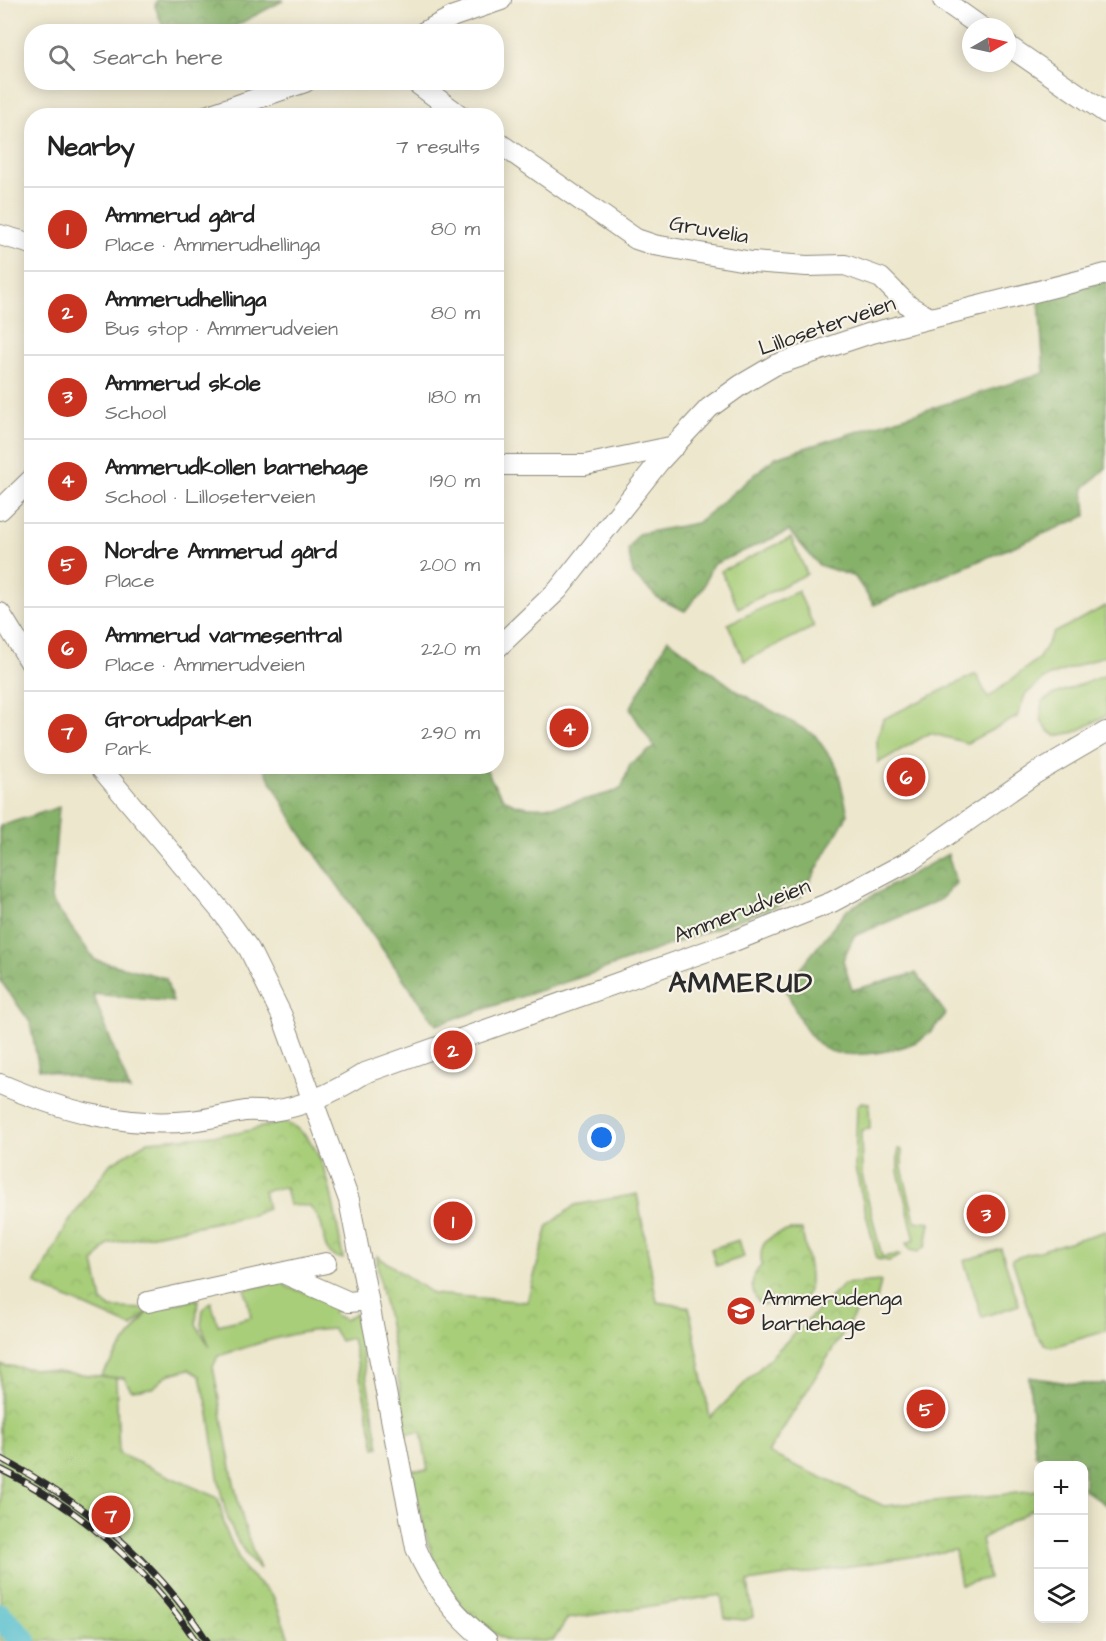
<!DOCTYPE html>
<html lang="en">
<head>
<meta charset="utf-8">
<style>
	:root { --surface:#fff; --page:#f2f2f2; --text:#222; --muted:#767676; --line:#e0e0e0; --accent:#c8321e }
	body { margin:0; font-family:"Architects Daughter",sans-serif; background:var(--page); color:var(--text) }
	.controls { position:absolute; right:18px; bottom:18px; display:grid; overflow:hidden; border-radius:12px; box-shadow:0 3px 15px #0003 }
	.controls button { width:54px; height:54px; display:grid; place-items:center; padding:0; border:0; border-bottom:2px solid var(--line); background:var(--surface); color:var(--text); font:30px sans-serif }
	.compass { position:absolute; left:962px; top:18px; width:54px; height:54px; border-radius:50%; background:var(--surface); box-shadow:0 3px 15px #0003; rotate:81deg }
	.you { position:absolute; left:602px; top:1138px; width:21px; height:21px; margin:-15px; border:4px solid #fff; border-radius:50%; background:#1a73e8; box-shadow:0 0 0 9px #1a73e833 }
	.badge { display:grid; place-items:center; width:39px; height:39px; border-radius:50%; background:var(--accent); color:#fff; font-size:20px; font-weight:700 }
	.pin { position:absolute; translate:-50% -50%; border:3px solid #fff; box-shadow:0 2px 6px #0006 }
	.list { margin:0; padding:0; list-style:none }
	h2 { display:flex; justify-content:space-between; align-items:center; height:78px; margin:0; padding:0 24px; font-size:26px }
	h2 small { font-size:20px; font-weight:400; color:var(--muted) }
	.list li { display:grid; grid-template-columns:39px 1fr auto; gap:18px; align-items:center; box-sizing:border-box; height:84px; padding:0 24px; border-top:2px solid var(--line) }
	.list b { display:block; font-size:22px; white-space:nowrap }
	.list p { margin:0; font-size:20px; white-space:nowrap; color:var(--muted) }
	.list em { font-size:20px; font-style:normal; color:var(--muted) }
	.icon { flex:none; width:33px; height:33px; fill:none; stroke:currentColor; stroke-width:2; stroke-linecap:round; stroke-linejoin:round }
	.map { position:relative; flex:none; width:1106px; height:1641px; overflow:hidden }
	.search { position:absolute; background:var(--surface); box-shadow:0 3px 15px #0003; left:24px; top:24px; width:480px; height:66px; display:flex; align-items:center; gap:15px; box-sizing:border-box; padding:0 21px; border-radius:24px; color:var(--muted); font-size:22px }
	.panel { position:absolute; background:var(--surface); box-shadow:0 3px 15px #0003; left:24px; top:108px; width:480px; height:666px; border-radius:24px }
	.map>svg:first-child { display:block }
	.grass { fill:#a8ce79; stroke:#6a7c52; stroke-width:1.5 }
	.forest { fill:url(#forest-crowns); stroke:#586e4a; stroke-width:1.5 }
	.park { fill:url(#park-crowns); stroke:#6a7c52; stroke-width:1.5 }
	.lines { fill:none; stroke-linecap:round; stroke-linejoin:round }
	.river { stroke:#53bece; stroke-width:26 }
	.minor-casing { stroke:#8c897c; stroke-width:22 }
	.minor { stroke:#fff; stroke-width:20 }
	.rail-casing { stroke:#2b2b2b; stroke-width:7 }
	.rail { stroke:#f7f3e8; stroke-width:4.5; stroke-dasharray:14; stroke-linecap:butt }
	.labels { text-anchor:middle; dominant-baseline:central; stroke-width:4.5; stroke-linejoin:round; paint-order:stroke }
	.street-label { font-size:22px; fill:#2b2b2b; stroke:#f7f3e8 }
	.poi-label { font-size:22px; fill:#2b2b2b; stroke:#f7f3e8; text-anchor:start }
	.district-label { font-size:28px; font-weight:bold; letter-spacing:1.5px; fill:#2b2b2b; stroke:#f7f3e8 }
</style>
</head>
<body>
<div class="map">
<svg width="1106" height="1641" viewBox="0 0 1106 1641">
	<defs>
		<pattern id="forest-crowns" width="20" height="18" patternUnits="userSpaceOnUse" patternTransform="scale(1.5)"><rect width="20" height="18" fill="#86b169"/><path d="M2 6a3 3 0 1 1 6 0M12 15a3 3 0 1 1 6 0" fill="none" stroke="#6e9057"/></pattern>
		<pattern id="park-crowns" width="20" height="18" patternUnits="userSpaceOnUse" patternTransform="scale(1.5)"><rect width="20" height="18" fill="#a8ce79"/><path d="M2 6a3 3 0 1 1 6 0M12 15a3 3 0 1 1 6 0" fill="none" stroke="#91b169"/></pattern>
	</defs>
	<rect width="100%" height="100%" fill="#f7f3e8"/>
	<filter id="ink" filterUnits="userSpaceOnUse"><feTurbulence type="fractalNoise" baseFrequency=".0167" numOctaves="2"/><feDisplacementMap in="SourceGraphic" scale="12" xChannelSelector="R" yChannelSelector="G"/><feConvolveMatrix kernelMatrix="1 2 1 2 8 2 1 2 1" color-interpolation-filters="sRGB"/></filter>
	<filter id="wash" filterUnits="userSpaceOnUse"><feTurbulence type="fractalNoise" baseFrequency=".008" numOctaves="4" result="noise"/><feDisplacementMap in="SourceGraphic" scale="24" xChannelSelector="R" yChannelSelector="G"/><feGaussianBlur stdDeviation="1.35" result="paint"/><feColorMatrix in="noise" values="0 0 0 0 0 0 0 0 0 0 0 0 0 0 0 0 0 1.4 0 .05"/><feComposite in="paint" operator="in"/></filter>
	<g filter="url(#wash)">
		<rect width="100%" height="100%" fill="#ede7cd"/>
		<!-- grass -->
		<g class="grass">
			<polygon points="791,538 807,574 738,608 721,571"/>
			<polygon points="798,591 814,627 744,661 728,624"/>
			<polygon points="1106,606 1106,655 1045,678 1025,695 1017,717 967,743 930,733 878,763 877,739 883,719 976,674 988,698 1039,658 1053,633"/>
			<path d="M 1106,675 L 1106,716 L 1075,732 L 1056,736 C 1041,727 1039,719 1042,702 L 1055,694 Z"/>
			<polygon points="861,1102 869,1103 870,1129 861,1130 862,1175 882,1257 899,1254 900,1256 889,1261 877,1259 855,1168 857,1107"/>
			<polygon points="898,1149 902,1150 902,1168 915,1221 930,1223 926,1246 918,1252 910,1250 906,1243 915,1240 898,1171"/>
			<polygon points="1106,1231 1106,1331 1052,1347 1045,1345 1036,1334 1012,1259"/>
			<polygon points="1001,1249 1019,1305 982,1317 964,1261"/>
			<path d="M 285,1281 L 287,1287 L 338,1303 L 333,1314 L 345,1320 L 355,1313 L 379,1447 L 375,1448 L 352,1338 L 340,1341 L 333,1329 C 294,1330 255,1345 218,1356 L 213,1367 C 226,1433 233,1507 260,1569 C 216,1530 218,1462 208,1408 C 206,1397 202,1387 200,1376 L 189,1369 L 167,1375 L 153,1388 L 131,1390 L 124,1378 L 102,1377 L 102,1374 L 150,1309 L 198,1299 L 196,1324 L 210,1347 L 201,1325 L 203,1309 L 211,1302 L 218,1325 L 251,1317 L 245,1289 Z"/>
		</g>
		<!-- forest -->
		<g class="forest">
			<polygon points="157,0 284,0 226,31 165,32 155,6"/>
			<polygon points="1106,281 1106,468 1084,488 1086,516 874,605 855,577 819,565 789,531 712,565 703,588 685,611 659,599 633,574 628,550 638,534 697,523 776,457 1044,373 1039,299"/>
			<path d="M 668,639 L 737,691 L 815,735 L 837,767 L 848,814 L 801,897 L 593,973 L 436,1025 L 298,829 L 263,767 L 485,767 C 491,777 497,795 508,801 C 534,817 589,798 617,791 L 622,787 L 630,764 L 654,747 L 630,709 Z"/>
			<polygon points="59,807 51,900 95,960 166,978 173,1002 93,994 130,1091 39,1069 30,1022 0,980 0,826"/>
			<path d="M 948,854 L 956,883 L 940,900 L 854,936 L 843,960 L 852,990 L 916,973 L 946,1014 C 938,1023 927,1038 916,1042 C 894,1052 841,1062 821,1046 C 802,1030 795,1009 785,987 L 848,909 Z"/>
			<polygon points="1029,1377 1075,1384 1106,1384 1106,1505 1084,1489 1084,1466 1051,1465 1035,1454"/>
		</g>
		<!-- park -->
		<g class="park">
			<path d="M 283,1122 C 330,1134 335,1219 343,1259 C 316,1252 329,1236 318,1217 C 316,1213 312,1210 309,1206 L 289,1205 L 285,1187 L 264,1191 L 268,1209 L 252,1215 L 108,1244 L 94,1262 L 102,1301 L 111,1308 L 150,1309 L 132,1327 L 35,1284 L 68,1223 L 110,1164 L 148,1141 L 238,1133 Z"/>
			<path d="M 637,1194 L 657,1302 L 689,1307 L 710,1418 L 844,1284 L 881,1281 L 877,1299 L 859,1307 L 768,1453 L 884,1506 L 1038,1491 L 1038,1506 L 981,1539 L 989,1578 L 961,1585 L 955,1550 L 748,1582 L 753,1617 L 745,1620 L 725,1618 L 721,1595 L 567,1619 L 553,1641 C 540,1641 524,1641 511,1641 C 503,1640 494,1632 487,1628 C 433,1592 423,1529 412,1470 L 428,1470 L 421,1432 L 405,1434 C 401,1395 396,1357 388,1320 C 384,1298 377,1279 377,1256 L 433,1294 L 527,1302 L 548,1226 L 575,1205 Z"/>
			<path d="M 790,1230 L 802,1230 C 810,1276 827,1313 760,1304 C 749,1291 750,1276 762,1265 C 757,1242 770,1235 790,1230 Z"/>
			<polygon points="739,1240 744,1257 716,1266 711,1249"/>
			<polygon points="0,1365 116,1378 119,1454 218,1498 226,1531 244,1569 273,1596 290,1641 0,1641"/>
		</g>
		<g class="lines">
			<!-- river -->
			<polyline class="river" points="0,1616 24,1641"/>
		</g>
	</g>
	<g filter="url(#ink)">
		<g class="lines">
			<!-- minor casing -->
			<g class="minor-casing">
				<g id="minor">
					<polyline points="943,0 981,27"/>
					<polyline points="424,32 454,16 501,0"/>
					<polyline points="1007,45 1106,113"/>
					<polyline points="415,82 461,116"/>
					<polyline points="206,116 305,82"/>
					<polyline points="496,141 636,239 654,245 752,262 807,266 845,265 881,278 909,306 928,317"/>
					<polyline points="0,235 32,244"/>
					<polyline points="496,465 585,465 675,446"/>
					<polyline points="0,510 32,479"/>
					<polyline points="0,613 32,665"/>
					<polyline points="496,649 558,590 659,462 709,408 741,385 775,365 868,334 1106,274"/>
					<path d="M 99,766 L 225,916 L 249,949 L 282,1016 L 349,1200 L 416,1548 C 432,1586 454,1615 487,1641"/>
					<path d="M 0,1084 C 61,1110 124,1128 191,1121 C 209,1119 227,1114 245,1111 C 254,1110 263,1112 272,1111 C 304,1107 338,1090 365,1073 L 724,945 L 832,902 L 913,859 L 1036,773 L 1106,732"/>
					<polyline points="283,1273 349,1302 368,1300"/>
					<polyline points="148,1302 326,1263"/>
				</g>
			</g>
			<!-- minor -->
			<use href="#minor" class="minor"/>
			<!-- rail casing -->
			<g class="rail-casing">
				<g id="rail">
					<path d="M 0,1458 C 84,1503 155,1560 207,1641"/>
					<path d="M 0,1469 C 80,1508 146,1567 196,1641"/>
				</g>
			</g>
			<!-- rail -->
			<use href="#rail" class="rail"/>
		</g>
	</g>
	<!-- icons -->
	<defs>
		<g id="school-disc" transform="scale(1.5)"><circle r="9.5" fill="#c8321e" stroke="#f7f3e8"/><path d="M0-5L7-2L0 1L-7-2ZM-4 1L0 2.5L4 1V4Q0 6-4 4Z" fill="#fff"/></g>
	</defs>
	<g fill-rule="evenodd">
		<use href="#school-disc" x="741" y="1311"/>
	</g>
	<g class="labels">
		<!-- street labels -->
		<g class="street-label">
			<text transform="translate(709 230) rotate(10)">Gruvelia</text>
			<text transform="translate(827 326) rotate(-19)">Lilloseterveien</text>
			<text transform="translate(742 911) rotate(-21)">Ammerudveien</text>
		</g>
		<!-- poi labels -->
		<g class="poi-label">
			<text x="762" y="1298">Ammerudenga<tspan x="762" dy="25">barnehage</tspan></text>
		</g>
		<!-- district labels -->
		<g class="district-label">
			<text x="741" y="983">AMMERUD</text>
		</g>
	</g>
</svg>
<div class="controls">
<button>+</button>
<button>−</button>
<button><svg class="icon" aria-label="layers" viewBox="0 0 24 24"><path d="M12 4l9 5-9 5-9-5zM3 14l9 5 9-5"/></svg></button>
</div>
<svg class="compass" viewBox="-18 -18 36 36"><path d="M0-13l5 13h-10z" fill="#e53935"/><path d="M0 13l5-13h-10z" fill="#767676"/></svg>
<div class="you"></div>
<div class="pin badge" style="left:453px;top:1221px">1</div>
<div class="pin badge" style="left:453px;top:1050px">2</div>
<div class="pin badge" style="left:986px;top:1214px">3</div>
<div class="pin badge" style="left:569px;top:728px">4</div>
<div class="pin badge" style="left:926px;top:1409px">5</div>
<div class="pin badge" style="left:906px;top:777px">6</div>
<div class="pin badge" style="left:111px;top:1515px">7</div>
<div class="search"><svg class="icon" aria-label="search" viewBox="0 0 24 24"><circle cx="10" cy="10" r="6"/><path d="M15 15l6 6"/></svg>Search here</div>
<section class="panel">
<h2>Nearby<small>7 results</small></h2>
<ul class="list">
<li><span class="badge">1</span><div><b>Ammerud gård</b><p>Place · Ammerudhellinga</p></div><em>80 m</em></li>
<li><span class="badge">2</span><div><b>Ammerudhellinga</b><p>Bus stop · Ammerudveien</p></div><em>80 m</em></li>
<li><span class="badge">3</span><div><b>Ammerud skole</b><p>School</p></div><em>180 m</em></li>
<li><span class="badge">4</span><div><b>Ammerudkollen barnehage</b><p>School · Lilloseterveien</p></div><em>190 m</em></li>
<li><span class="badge">5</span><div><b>Nordre Ammerud gård</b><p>Place</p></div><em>200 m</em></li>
<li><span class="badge">6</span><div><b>Ammerud varmesentral</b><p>Place · Ammerudveien</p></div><em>220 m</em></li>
<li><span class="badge">7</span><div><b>Grorudparken</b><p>Park</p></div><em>290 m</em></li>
</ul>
</section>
</div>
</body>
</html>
